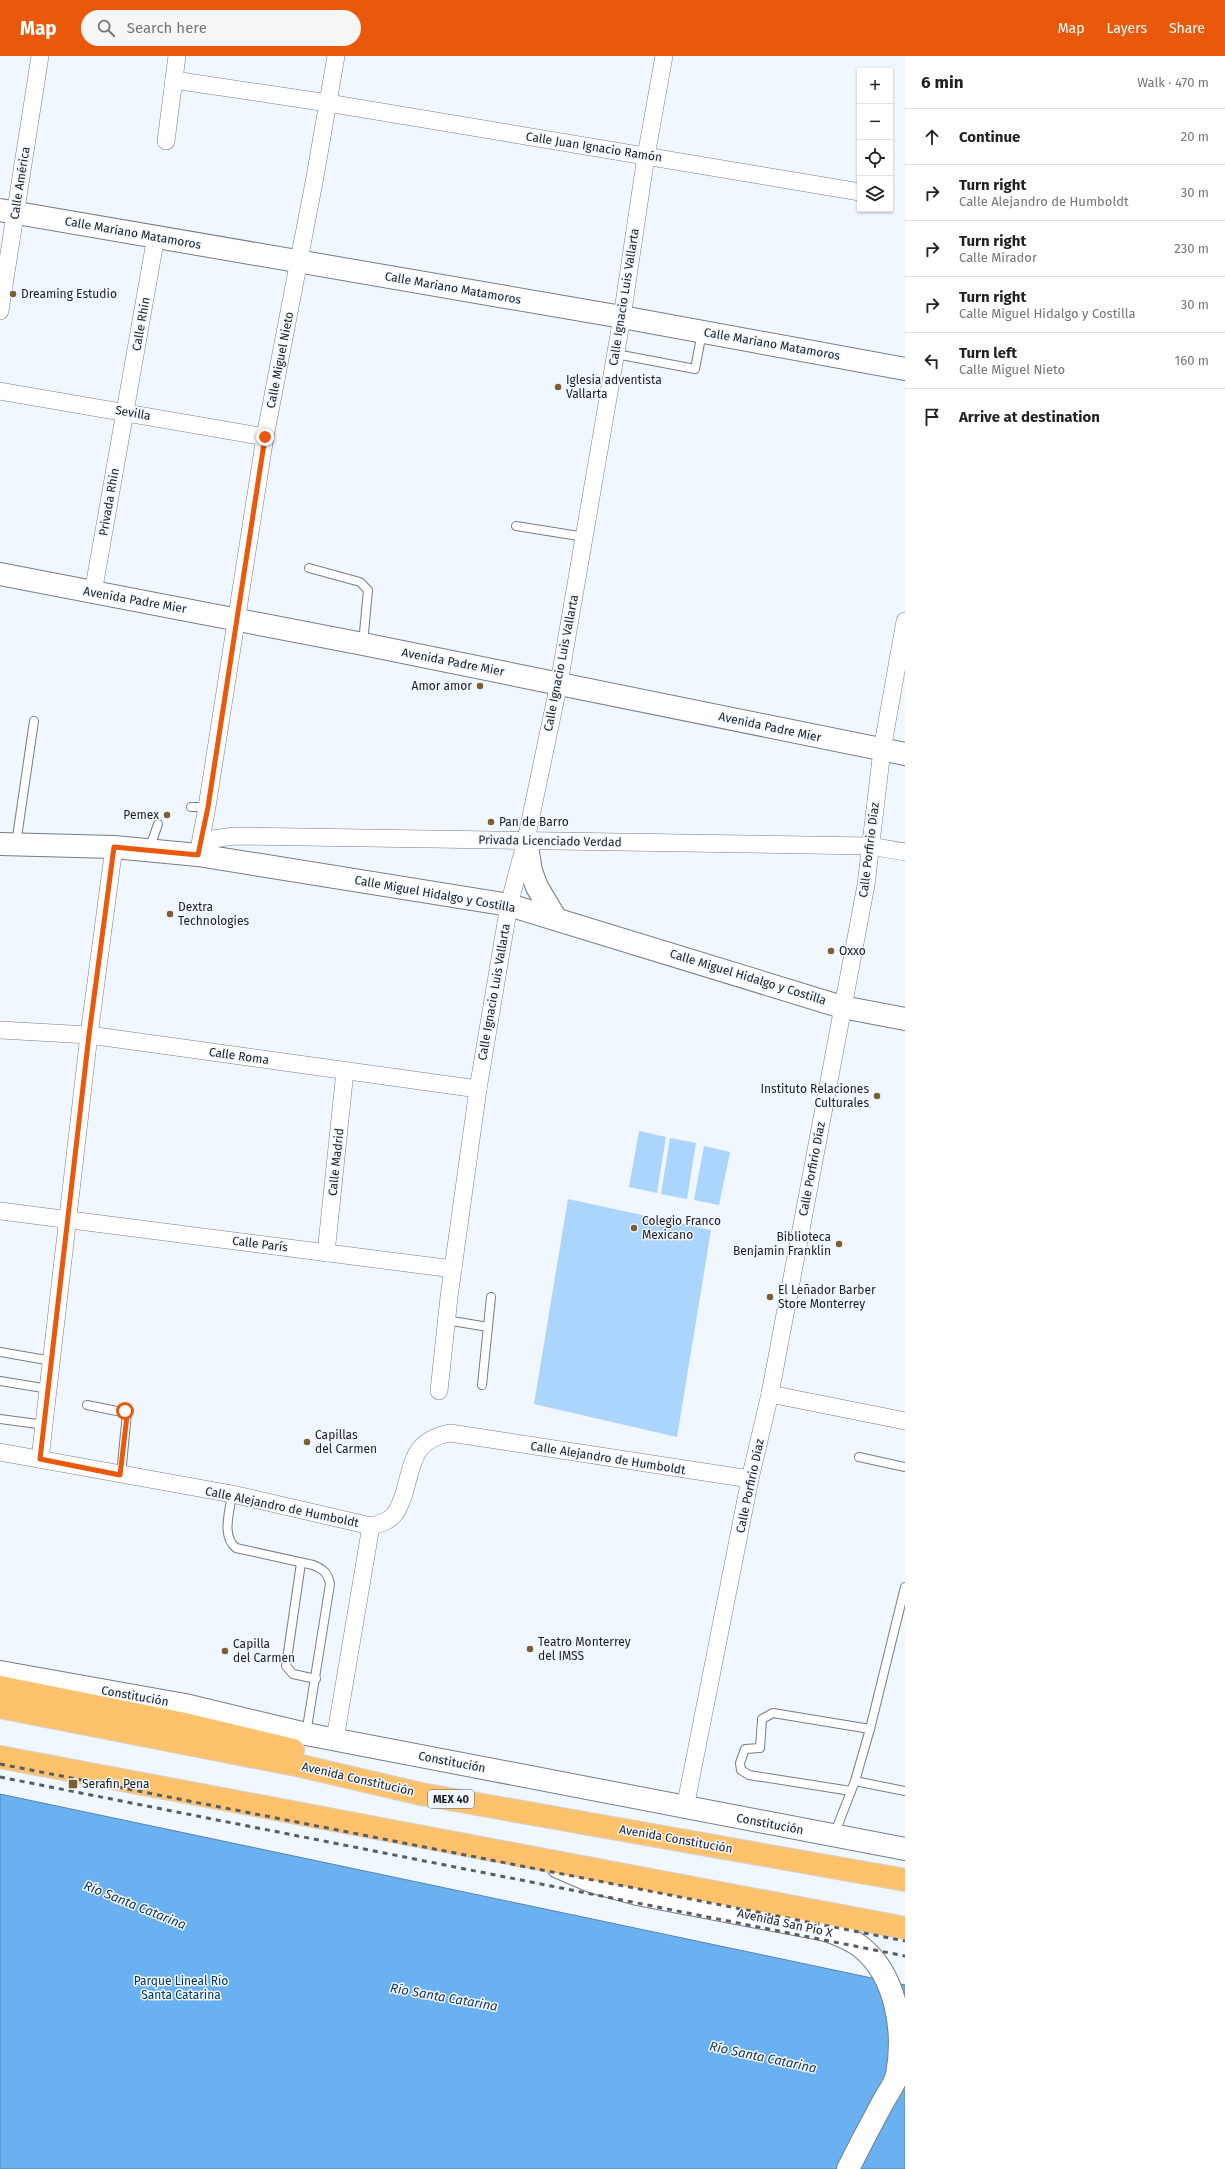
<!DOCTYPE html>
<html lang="en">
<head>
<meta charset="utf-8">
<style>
	:root { --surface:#fff; --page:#f6f6f6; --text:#202124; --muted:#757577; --line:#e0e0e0; --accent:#ea580c }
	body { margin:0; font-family:"Fira Sans",sans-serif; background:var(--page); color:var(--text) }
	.controls { position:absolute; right:12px; top:12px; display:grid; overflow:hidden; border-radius:0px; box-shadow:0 1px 3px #0004 }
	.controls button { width:36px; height:36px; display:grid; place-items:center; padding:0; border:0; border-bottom:1px solid var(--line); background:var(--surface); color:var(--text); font:20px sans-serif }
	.stop { position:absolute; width:12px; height:12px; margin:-9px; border:3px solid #ea580c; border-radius:50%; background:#fff }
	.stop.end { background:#ea580c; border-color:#fff; box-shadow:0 1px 4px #0008 }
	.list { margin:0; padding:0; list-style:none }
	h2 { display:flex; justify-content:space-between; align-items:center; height:52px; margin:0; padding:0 16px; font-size:17px }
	h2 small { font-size:13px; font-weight:400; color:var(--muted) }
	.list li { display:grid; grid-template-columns:26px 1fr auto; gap:12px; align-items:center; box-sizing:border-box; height:56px; padding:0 16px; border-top:1px solid var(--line) }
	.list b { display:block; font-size:15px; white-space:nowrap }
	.list p { margin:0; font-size:13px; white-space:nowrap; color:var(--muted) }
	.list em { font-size:13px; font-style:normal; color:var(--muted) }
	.icon { flex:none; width:22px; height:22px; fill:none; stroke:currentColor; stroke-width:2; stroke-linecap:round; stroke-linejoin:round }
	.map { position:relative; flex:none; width:905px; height:2113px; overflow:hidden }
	header { display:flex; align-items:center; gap:24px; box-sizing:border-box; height:56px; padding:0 20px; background:var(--accent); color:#fff }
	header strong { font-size:19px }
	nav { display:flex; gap:22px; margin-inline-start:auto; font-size:14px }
	.search { width:280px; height:36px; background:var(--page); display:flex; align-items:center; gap:10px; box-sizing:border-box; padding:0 14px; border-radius:22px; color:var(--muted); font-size:15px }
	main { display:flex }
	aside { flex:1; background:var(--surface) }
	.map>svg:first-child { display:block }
	.green { fill:#abd5fc }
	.water { fill:#69b1f1; stroke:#5285b3 }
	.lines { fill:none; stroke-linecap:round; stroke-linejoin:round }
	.lane-casing { stroke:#767d84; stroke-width:10 }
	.street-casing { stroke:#767d84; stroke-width:18 }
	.secondary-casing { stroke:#767d84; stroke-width:24 }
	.highway-casing { stroke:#d2d2d3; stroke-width:24 }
	.lane { stroke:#fff; stroke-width:8 }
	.street { stroke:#fff; stroke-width:17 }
	.secondary { stroke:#fff; stroke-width:22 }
	.highway { stroke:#fec26c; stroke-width:22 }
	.rail { stroke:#595d61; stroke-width:3; stroke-dasharray:5 5; stroke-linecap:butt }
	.route { stroke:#ea580c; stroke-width:5 }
	.poi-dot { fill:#7d5e33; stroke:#f1f7fe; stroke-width:1.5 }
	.labels { text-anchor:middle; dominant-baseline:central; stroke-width:3; stroke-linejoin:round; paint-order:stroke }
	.shield { fill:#f1f7fe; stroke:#5c6063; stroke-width:1 }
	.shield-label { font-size:11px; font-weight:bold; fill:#1c1f21 }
	.street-label { font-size:12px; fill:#1c1f21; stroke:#f1f7fe }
	.poi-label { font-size:12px; fill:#1c1f21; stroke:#f1f7fe; text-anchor:start }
	.park-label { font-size:12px; fill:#003961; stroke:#f1f7fe }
	.water-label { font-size:13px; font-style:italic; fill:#15344e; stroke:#f1f7fe }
</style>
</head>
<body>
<header>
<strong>Map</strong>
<div class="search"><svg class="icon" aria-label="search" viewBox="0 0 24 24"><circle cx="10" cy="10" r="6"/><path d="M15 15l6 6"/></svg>Search here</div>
<nav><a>Map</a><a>Layers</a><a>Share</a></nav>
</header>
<main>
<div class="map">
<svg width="905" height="2113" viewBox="0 0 905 2113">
	<rect width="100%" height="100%" fill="#f1f7fe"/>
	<!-- green -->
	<g class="green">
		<polygon points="639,1075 666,1081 657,1137 629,1131"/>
		<polygon points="670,1082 696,1087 687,1143 661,1138"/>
		<polygon points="704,1090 730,1096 719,1149 694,1144"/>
		<polygon points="568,1143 711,1174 677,1381 534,1348"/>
	</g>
	<!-- water -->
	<polygon class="water" points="0,1738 905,1929 905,2113 0,2113"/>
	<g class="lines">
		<!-- lane casing -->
		<g class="lane-casing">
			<g id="lane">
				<polyline points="616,298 695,313 702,276"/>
				<polyline points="516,470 585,481"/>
				<polyline points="309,512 360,526 368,534 363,587"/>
				<polyline points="191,751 207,751"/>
				<polyline points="16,788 34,665"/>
				<polyline points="149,794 158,768"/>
				<polyline points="446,1264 488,1271"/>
				<polyline points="0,1296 52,1305"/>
				<polyline points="0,1325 49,1333"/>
				<polyline points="482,1329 491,1241"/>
				<polyline points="87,1349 127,1357 121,1419"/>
				<polyline points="0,1363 45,1369"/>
				<polyline points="859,1401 905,1411"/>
				<path d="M 232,1438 C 230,1455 221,1480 236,1492 L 313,1509 C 323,1513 328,1517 330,1528 L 306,1678"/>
				<polyline points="301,1507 286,1610 293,1618 316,1623"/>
				<polyline points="855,1725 905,1735"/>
				<polyline points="851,1735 749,1719 741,1714 740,1707 745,1693 760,1692 762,1663 773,1657 870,1673"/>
				<polyline points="834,1779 855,1725 870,1673 905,1531"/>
			</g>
		</g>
		<!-- street casing -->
		<g class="street-casing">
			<g id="street">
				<polyline points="174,24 328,47 860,136"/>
				<polyline points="166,85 177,0"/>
				<polyline points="0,255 40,0"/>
				<polyline points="0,335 265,381"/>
				<polyline points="93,537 156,180"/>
				<polyline points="198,799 207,751 265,381 315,121 336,0"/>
				<polyline points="204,800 213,783 234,780 870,790 905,796"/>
				<polyline points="0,974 89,979 478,1033"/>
				<polyline points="0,1155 453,1213"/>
				<polyline points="326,1197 345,1015"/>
				<polyline points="439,1335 449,1241 478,1033 509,849 526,784 559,627 622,261 646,100 664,0"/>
				<polyline points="770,1338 905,1365"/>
				<path d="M 0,1396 L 232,1438 L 371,1470 C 379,1468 387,1466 393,1460 C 399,1454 401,1445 404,1438 C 413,1406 413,1384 450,1377 L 750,1423"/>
				<polyline points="40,1403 89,979 114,791"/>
				<polyline points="335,1683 371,1470"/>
				<polyline points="685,1752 750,1423 770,1338 866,829 882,694 905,565"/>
			</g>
		</g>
		<!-- secondary casing -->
		<g class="secondary-casing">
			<g id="secondary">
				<polyline points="0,154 622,261 905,313"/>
				<polyline points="0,518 363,588 905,698"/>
				<polyline points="526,784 531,815 537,831 556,863"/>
				<polyline points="0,788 114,791 198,799 509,849 842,951 905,963"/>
				<polyline points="0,1616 185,1649 306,1678 905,1793"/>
				<path d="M 558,1811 L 593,1826 L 637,1838 L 826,1874 C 838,1878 851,1883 861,1891 C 897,1920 905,1976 897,2019 C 895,2028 888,2037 883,2046 C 871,2068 859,2091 848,2113"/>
			</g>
		</g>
		<!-- highway casing -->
		<g class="highway-casing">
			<g id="highway">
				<polyline points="0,1631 180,1667 293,1694"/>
				<polyline points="0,1651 301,1710 421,1738 905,1824"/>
				<polyline points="0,1701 905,1872"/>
			</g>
		</g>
		<!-- lane -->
		<use href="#lane" class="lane"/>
		<!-- street -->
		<use href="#street" class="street"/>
		<!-- secondary -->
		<use href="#secondary" class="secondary"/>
		<!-- highway -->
		<use href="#highway" class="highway"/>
		<!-- rail -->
		<g class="rail">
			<polyline points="0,1708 905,1885"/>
			<polyline points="0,1721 905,1900"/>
		</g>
	</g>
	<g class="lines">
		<!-- route -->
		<polyline class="route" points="125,1355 127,1360 120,1419 40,1403 89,979 114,791 198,799 208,751 265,381"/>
	</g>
	<!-- markers -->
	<g class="poi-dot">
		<circle cx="13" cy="238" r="4"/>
		<circle cx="558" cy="331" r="4"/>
		<circle cx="480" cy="630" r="4"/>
		<circle cx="167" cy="759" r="4"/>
		<circle cx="491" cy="766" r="4"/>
		<circle cx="170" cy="858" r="4"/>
		<circle cx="831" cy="895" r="4"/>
		<circle cx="877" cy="1040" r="4"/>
		<circle cx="634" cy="1172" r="4"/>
		<circle cx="839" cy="1188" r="4"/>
		<circle cx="770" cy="1241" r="4"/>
		<circle cx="307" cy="1386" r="4"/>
		<circle cx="530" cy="1593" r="4"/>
		<circle cx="225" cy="1595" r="4"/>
		<rect x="68" y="1723" width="10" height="10" rx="2"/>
	</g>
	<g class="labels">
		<!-- shield labels -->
		<rect class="shield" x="428" y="1734" width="46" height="18" rx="3"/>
		<g class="shield-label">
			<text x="451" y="1743">MEX 40</text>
		</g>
		<!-- street labels -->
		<g class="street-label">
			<text transform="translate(594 91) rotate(9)">Calle Juan Ignacio Ramón</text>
			<text transform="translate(20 127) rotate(-81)">Calle América</text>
			<text transform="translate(133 177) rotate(10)">Calle Mariano Matamoros</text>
			<text transform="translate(453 232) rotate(10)">Calle Mariano Matamoros</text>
			<text transform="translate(624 241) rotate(-81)">Calle Ignacio Luis Vallarta</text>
			<text transform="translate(141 268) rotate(-80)">Calle Rhin</text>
			<text transform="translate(772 288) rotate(10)">Calle Mariano Matamoros</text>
			<text transform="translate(280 304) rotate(-79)">Calle Miguel Nieto</text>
			<text transform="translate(133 357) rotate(10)">Sevilla</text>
			<text transform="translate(109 446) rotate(-80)">Privada Rhin</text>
			<text transform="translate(135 544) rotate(10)">Avenida Padre Mier</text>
			<text transform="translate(453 606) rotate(11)">Avenida Padre Mier</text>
			<text transform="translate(561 607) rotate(-79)">Calle Ignacio Luis Vallarta</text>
			<text transform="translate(770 671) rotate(12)">Avenida Padre Mier</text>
			<text transform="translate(550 785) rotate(1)">Privada Licenciado Verdad</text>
			<text transform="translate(869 794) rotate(-83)">Calle Porfirio Díaz</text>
			<text transform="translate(435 838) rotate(10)">Calle Miguel Hidalgo y Costilla</text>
			<text transform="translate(748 921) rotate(17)">Calle Miguel Hidalgo y Costilla</text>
			<text transform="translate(494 936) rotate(-80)">Calle Ignacio Luis Vallarta</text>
			<text transform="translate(239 1000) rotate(8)">Calle Roma</text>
			<text transform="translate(336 1106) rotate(-84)">Calle Madrid</text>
			<text transform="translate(812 1113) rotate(-79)">Calle Porfirio Díaz</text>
			<text transform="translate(260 1188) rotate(7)">Calle París</text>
			<text transform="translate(608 1402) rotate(9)">Calle Alejandro de Humboldt</text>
			<text transform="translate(750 1430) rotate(-78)">Calle Porfirio Díaz</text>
			<text transform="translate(282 1451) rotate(12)">Calle Alejandro de Humboldt</text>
			<text transform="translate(135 1640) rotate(10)">Constitución</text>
			<text transform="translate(452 1706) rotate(11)">Constitución</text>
			<text transform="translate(358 1723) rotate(13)">Avenida Constitución</text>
			<text transform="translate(770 1768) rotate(11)">Constitución</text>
			<text transform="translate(676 1783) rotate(10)">Avenida Constitución</text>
			<text transform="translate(785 1867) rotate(12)">Avenida San Pío X</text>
		</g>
		<!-- poi labels -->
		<g class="poi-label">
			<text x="21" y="238">Dreaming Estudio</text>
			<text x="566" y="324">Iglesia adventista<tspan x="566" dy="14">Vallarta</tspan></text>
			<text x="472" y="630" text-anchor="end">Amor amor</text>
			<text x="159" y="759" text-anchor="end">Pemex</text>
			<text x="499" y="766">Pan de Barro</text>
			<text x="178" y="851">Dextra<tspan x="178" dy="14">Technologies</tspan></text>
			<text x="839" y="895">Oxxo</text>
			<text x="869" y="1033" text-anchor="end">Instituto Relaciones<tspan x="869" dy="14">Culturales</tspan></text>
			<text x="642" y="1165">Colegio Franco<tspan x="642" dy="14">Mexicano</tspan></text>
			<text x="831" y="1181" text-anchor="end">Biblioteca<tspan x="831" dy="14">Benjamin Franklin</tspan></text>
			<text x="778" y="1234">El Leñador Barber<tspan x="778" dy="14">Store Monterrey</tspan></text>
			<text x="315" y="1379">Capillas<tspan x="315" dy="14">del Carmen</tspan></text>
			<text x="538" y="1586">Teatro Monterrey<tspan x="538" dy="14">del IMSS</tspan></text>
			<text x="233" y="1588">Capilla<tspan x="233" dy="14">del Carmen</tspan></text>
			<text x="82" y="1728">Serafin Pena</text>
		</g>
		<!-- park labels -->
		<g class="park-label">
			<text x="181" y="1925">Parque Lineal Río<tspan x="181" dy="14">Santa Catarina</tspan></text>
		</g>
		<!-- water labels -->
		<g class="water-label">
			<text transform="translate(135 1849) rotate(22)">Río Santa Catarina</text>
			<text transform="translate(444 1941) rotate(10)">Río Santa Catarina</text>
			<text transform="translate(763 2001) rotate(12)">Río Santa Catarina</text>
		</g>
	</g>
</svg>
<div class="controls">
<button>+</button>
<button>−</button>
<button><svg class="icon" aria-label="locate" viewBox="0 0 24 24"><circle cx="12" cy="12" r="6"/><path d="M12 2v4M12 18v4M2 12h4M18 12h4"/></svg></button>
<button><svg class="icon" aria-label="layers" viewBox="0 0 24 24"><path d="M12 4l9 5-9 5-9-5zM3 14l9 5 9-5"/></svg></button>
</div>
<div class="stop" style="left:125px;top:1355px"></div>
<div class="stop end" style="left:265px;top:381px"></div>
</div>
<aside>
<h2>6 min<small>Walk · 470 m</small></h2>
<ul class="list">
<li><svg class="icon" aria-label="ahead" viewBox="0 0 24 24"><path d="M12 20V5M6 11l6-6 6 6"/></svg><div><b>Continue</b></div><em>20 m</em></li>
<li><svg class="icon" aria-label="right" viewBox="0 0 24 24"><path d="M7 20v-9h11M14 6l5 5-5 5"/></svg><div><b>Turn right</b><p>Calle Alejandro de Humboldt</p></div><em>30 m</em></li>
<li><svg class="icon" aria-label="right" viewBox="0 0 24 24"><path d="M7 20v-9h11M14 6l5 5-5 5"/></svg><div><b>Turn right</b><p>Calle Mirador</p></div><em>230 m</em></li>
<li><svg class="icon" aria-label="right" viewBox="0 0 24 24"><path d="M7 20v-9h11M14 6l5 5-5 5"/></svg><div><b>Turn right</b><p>Calle Miguel Hidalgo y Costilla</p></div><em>30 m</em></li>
<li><svg class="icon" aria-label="left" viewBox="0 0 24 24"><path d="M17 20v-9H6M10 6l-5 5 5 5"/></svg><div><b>Turn left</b><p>Calle Miguel Nieto</p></div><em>160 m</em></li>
<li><svg class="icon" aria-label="arrive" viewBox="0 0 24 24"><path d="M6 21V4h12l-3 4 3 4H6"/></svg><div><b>Arrive at destination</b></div></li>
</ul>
</aside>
</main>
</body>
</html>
